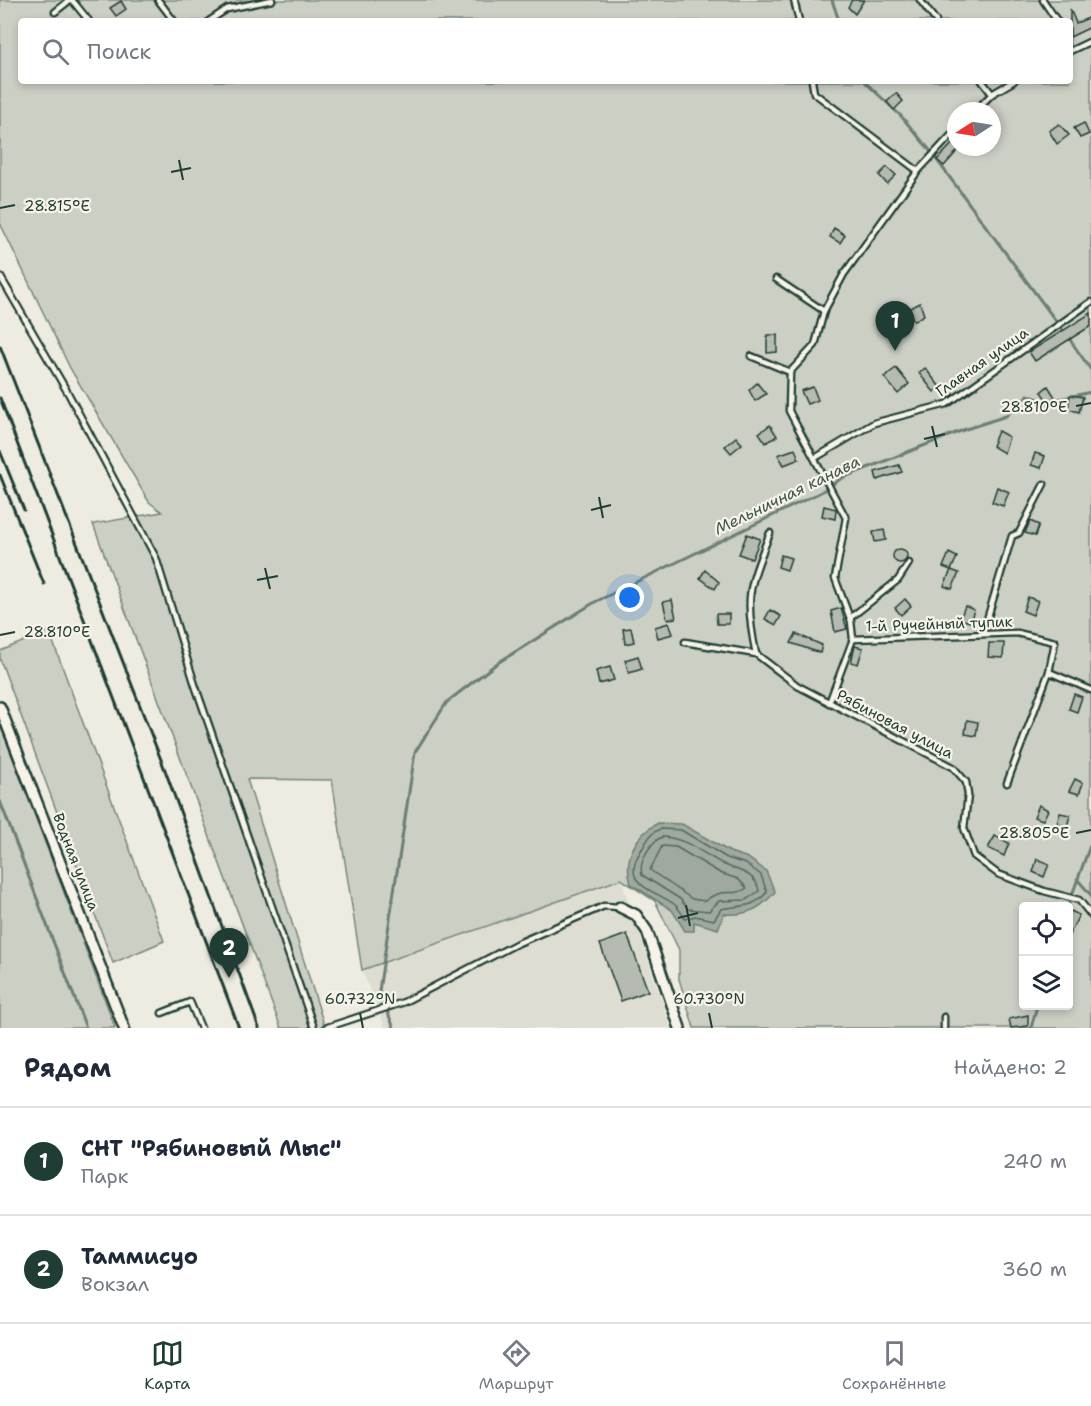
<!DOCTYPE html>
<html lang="ru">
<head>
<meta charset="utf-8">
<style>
	:root { --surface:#fff; --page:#f2f2f3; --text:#1f2937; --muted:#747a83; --line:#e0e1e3; --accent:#1f3d34 }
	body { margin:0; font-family:"Shantell Sans",sans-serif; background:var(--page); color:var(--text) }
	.controls { position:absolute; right:18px; bottom:18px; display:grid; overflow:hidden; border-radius:6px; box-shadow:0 3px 9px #0003 }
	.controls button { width:54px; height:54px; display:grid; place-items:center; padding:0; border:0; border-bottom:2px solid var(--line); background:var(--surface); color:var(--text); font:30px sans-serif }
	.compass { position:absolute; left:947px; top:102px; width:54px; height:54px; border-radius:50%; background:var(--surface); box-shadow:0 3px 9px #0003; rotate:258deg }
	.you { position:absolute; left:630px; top:598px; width:21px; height:21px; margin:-15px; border:4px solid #fff; border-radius:50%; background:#1a73e8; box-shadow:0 0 0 9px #1a73e833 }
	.badge { display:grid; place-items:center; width:39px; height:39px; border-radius:50%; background:var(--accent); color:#fff; font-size:20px; font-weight:700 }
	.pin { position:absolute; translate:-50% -50px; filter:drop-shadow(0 2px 3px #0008) }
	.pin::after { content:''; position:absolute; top:32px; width:21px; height:18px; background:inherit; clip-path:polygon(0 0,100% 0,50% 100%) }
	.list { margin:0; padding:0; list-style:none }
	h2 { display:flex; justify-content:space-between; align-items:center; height:78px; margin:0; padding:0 24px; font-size:26px }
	h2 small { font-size:20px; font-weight:400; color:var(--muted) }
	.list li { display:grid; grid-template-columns:39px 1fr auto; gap:18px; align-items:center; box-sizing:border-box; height:108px; padding:0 24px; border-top:2px solid var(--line) }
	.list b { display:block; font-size:22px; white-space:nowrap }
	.list p { margin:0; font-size:20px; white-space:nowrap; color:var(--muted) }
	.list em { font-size:20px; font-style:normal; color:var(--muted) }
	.icon { flex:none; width:33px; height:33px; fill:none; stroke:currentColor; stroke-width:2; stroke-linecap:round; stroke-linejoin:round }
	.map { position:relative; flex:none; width:1091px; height:1028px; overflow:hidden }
	.search { position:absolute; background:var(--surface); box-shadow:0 3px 9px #0003; left:18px; right:18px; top:18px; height:66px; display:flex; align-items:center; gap:15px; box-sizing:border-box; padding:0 21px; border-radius:6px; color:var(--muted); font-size:22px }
	.sheet { height:294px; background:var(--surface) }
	nav { display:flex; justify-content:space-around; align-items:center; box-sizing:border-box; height:84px; border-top:2px solid var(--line); background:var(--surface); font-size:16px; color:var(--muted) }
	nav a { display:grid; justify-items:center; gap:3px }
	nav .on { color:var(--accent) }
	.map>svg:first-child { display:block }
	.built { fill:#ddddd2 }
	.green { fill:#cccfc4; stroke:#76867c; stroke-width:1.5; fill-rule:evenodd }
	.water { fill:#9fa99f; stroke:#6c7e74; stroke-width:1.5 }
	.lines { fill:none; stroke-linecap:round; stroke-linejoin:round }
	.shore { stroke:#52685f; stroke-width:1.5 }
	.stream { stroke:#6c7e74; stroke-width:3 }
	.building { fill:#b5bbb0; stroke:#1f3d34; stroke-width:1.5 }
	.service-casing { stroke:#1f3d34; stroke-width:9 }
	.minor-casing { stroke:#1f3d34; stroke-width:14 }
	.service { stroke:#f7f3e8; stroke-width:4.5 }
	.minor { stroke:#f7f3e8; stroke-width:9 }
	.rail { stroke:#1f3d34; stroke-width:3 }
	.ticks { fill:none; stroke:#1f3d34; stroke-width:2 }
	.labels { text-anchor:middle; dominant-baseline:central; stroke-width:4.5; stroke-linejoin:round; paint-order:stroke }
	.street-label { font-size:15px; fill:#1f3d34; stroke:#f7f3e8 }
	.water-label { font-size:16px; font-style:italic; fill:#3f584f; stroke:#f7f3e8 }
	.ticks-label { font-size:15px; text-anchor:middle; fill:#1f3d34; stroke:#f7f3e8; stroke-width:4.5; stroke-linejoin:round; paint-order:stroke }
</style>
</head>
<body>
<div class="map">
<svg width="1091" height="1028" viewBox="0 0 1091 1028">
	<rect width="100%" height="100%" fill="#eeece1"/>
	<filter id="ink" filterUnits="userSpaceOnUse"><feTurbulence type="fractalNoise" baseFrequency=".0167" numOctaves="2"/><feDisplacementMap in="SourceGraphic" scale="12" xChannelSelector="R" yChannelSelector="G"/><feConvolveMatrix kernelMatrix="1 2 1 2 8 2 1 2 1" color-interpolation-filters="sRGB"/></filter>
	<g filter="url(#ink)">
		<!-- built -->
		<polygon class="built" points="621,879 671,1028 385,1028 362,970"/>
		<!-- green -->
		<g class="green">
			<path d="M 0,0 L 1091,0 L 1091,1028 L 694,1028 L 679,979 L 679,950 L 655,901 L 621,879 L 362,970 L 332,780 L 247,779 L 325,1028 L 281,1028 L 93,524 L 162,512 L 149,502 L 70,368 L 0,223 ZM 21,21 L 1070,21 L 1070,81 L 21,81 ZM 956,111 L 992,111 L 992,147 L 956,147 ZM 1024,906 L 1068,906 L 1068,1006 L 1024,1006 Z"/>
			<polygon points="49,631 164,941 113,963 0,659 0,651"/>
			<polygon points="0,724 109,1011 115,1028 0,1028"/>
		</g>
		<!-- water -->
		<path class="water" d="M 658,823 L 682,824 L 730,852 L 748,858 L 766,871 L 775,892 C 760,909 747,916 724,914 L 718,929 L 694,922 L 694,931 L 685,931 L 672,910 L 631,884 C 623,859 635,835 658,823 Z"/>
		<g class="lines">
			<!-- shore -->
			<g class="shore">
				<path d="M 660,829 L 681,830 L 727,858 L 746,864 L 761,875 L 767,892 C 753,909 741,905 721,909 L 714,920 L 695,916 L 685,919 C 682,914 679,908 674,904 C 650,888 619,884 642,849 C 648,840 649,834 660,829 Z"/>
				<path d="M 662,837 C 687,838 701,853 723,864 C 737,871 756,872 759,891 L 746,900 L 719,901 L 709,911 L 688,909 L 680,899 L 642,875 C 638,863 650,842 662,837 Z"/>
				<path d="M 662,846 L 676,847 L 720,873 L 738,879 L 747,888 C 733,898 723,886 705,901 L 692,899 L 650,870 Z"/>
			</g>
			<!-- stream -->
			<g class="stream">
				<polyline points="832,0 839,21"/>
				<polyline points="864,81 901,116 928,148 1064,332"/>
				<polyline points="1068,337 1091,370"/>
				<polyline points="0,801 86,1028"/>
				<polyline points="1077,879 1091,895"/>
				<polyline points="1068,906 1091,843"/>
				<polyline points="394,1028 379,991 415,752 447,702 496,664 595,602 821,492 842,478 966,429 1006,416 1028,395 1050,404 1055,400 1091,392"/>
				<polyline points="1031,1028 1037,1006"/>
			</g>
		</g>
		<!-- building -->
		<g class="building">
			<polygon points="852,0 864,0 855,14 848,7"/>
			<polygon points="121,1 126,9 116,16 110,8"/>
			<polygon points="1070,9 1076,23 1091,17 1091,27 1070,37"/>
			<polygon points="896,93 903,101 894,110 887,102"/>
			<polygon points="1084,123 1089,134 1080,138 1074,128"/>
			<polygon points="1059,124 1069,135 1057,144 1049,131"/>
			<polygon points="956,140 956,147 961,147 944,166 937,160"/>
			<polygon points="887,167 896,175 887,184 879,175"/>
			<polygon points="834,228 845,235 840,243 830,237"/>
			<polygon points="920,303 924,315 914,321 908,309"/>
			<polygon points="1091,313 1091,326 1035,361 1029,352"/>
			<polygon points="767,335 777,335 777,352 767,353"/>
			<polygon points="896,368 909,384 898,394 884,377"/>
			<polygon points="925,368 940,387 934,392 919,373"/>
			<polygon points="757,383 766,394 755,401 749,390"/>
			<polygon points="1048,386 1055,397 1048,402 1041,392"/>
			<polygon points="813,387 818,400 807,404 801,391"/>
			<polygon points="1070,395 1083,397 1079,412 1068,409"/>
			<polygon points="770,425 777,436 766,443 759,433"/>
			<polygon points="998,431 1009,437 1004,453 992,446"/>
			<polygon points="736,437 742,444 731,453 725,446"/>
			<polygon points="795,449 799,459 784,465 778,455"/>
			<polygon points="1035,453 1045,456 1041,468 1031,465"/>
			<polygon points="899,465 902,472 877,480 875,472"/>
			<polygon points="997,487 1009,492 1003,506 992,502"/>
			<polygon points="824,506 836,509 835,519 822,516"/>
			<polygon points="1030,521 1039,525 1035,536 1025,533"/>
			<polygon points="884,530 886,540 875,542 873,532"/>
			<polygon points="747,534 760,539 752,559 739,554"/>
			<circle cx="900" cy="556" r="7"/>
			<polygon points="949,553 957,557 951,570 943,567"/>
			<polygon points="781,555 791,558 787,570 778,567"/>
			<polygon points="705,570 719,582 715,589 700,578"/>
			<polygon points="951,570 959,573 952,589 944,586"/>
			<polygon points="1028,597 1038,601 1033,615 1023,611"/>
			<polygon points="905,599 911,606 901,615 895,608"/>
			<polygon points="672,600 676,618 667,619 663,602"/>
			<polygon points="965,606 974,610 970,622 960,619"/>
			<polygon points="841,608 847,629 835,632 831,611"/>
			<polygon points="770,610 781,616 776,625 765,619"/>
			<polygon points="716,614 729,614 729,624 717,624"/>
			<polygon points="669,623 673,634 658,638 655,627"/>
			<polygon points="631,628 634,642 625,644 623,629"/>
			<polygon points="796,634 822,645 820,653 791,643"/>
			<polygon points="989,643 1004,643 1003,658 988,657"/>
			<polygon points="855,646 863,648 858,664 851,662"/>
			<polygon points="638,656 642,669 629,673 625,660"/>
			<polygon points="610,667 614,680 599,684 596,671"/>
			<polygon points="1074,694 1082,697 1077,712 1069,709"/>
			<polygon points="967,720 978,722 976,736 965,734"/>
			<polygon points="1075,779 1083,783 1079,794 1069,791"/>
			<polygon points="1039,805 1048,810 1043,820 1034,817"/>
			<polygon points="1060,813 1070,815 1067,827 1057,824"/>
			<polygon points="995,836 1009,843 1004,856 988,848"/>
			<polygon points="1037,859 1049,864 1044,877 1033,872"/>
			<polygon points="1071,911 1079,915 1068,937 1068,917"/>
			<polygon points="627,934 648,991 621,1001 600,944"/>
			<polygon points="1028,1015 1028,1026 1011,1028 1009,1019"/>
		</g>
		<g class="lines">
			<!-- service casing -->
			<g class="service-casing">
				<g id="service">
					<polyline points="72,0 89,21"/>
					<polyline points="158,0 174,21"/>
					<polyline points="794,0 799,21"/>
					<polyline points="920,0 936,21"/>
					<polyline points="1043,0 1057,21"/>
					<polyline points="55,12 70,0"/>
					<polyline points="209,21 227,9 272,0"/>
					<polyline points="1070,51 1091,41"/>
					<polyline points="812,81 814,93 918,171"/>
					<polyline points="982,81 992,94"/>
					<polyline points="975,111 992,94 1014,81"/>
					<polyline points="0,276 68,393 156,558 195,685 314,1028"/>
					<polyline points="776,279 824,311"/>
					<polyline points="751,356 790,372"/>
					<polyline points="815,458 874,423 947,404 1091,302"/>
					<polyline points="850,618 898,580 909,563"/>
					<polyline points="983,633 1012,536 1019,533 1044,484"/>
					<polyline points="853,639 1017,633 1055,642 1049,672 1091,690"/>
					<polyline points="685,642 756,654 798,686 953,767 966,782 968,795 964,828 974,856 998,874 1044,891 1079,900 1091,915"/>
					<path d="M 756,654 C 744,596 749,587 770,533"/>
					<polyline points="829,703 853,639 851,621 835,578 846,518 789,411 790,372 815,345 824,311 844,274 918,171 956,130"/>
					<polyline points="1007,783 1049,672"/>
					<polyline points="162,1013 190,1002 201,1028"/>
					<polyline points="325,1028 404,1002 516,944 604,906 619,907"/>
					<polyline points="944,1028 944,1017"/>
				</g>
			</g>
			<!-- minor casing -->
			<g class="minor-casing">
				<g id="minor">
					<polyline points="0,707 124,1028"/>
					<polyline points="620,907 636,915 647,931 680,1028"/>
				</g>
			</g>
			<!-- service -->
			<use href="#service" class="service"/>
			<!-- minor -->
			<use href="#minor" class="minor"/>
			<!-- rail -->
			<g class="rail">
				<polyline points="0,346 165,770 259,1028"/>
				<polyline points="0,398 239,1028"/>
				<polyline points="0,451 24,510"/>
				<polyline points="0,475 44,584"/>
			</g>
		</g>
	</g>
	<!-- ticks -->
	<path class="ticks" d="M 179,160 L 183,180M 171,172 L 191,168M 0,208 L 15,205M 1076,406 L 1091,403M 932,426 L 937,447M 924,439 L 945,434M 599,497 L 603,518M 591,510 L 611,505M 265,568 L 270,589M 257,580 L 278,576M 0,635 L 15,632M 1076,833 L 1091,830M 686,905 L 690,926M 678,918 L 698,913M 360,1013 L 363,1028M 709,1013 L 712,1028"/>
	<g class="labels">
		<!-- street labels -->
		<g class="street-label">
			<text transform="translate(982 362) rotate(-35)">Главная улица</text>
			<text transform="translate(939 624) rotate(-2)">1-й Ручейный тупик</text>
			<text transform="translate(895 724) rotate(28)">Рябиновая улица</text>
			<text transform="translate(76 862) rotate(69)">Водная улица</text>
		</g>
		<!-- water labels -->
		<g class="water-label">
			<text transform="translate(787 495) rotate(-26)">Мельничная канава</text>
		</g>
	</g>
	<g class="ticks-label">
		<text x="57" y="211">28.815°E</text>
		<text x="1034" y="412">28.810°E</text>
		<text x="57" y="637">28.810°E</text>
		<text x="1034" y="838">28.805°E</text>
		<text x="360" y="1004">60.732°N</text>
		<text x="709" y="1004">60.730°N</text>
	</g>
</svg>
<div class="controls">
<button><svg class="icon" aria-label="locate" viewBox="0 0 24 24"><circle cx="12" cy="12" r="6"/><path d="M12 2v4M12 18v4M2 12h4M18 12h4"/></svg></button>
<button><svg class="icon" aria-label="layers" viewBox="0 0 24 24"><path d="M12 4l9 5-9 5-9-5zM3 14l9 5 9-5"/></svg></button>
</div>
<svg class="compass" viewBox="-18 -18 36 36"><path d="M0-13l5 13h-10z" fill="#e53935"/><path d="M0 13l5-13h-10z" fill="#747a83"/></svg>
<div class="you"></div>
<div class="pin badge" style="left:895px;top:351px">1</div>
<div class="pin badge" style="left:229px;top:978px">2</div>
<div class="search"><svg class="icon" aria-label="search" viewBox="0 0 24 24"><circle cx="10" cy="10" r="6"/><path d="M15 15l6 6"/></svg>Поиск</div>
</div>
<section class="sheet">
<h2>Рядом<small>Найдено: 2</small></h2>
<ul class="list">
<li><span class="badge">1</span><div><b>СНТ &quot;Рябиновый Мыс&quot;</b><p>Парк</p></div><em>240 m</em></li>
<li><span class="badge">2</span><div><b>Таммисуо</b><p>Вокзал</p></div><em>360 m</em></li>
</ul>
</section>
<nav>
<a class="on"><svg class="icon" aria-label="map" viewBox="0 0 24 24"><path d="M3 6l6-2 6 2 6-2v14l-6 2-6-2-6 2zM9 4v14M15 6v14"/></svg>Карта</a>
<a><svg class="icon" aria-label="directions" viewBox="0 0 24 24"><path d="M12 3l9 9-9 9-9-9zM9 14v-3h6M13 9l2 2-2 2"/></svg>Маршрут</a>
<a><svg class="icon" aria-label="saved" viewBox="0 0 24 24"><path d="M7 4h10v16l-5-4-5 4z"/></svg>Сохранённые</a>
</nav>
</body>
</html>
